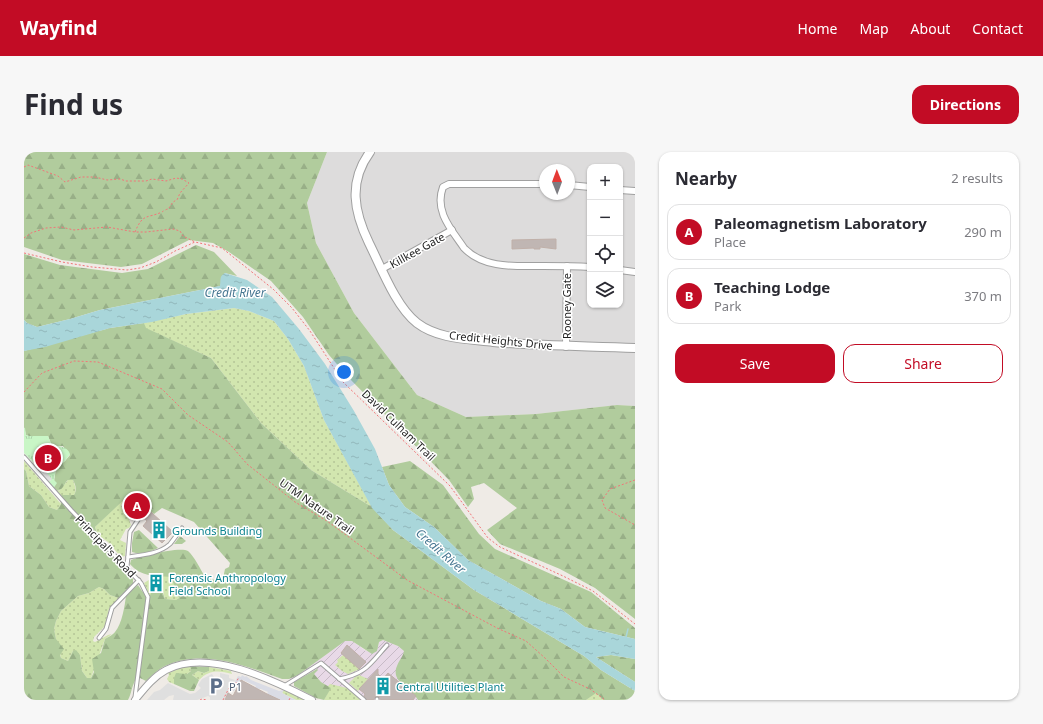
<!DOCTYPE html>
<html lang="en">
<head>
<meta charset="utf-8">
<style>
	:root { --surface:#fff; --page:#f7f7f7; --text:#2b2b33; --muted:#7c7c81; --line:#e1e1e2; --accent:#c20c25 }
	body { margin:0; font-family:"Noto Sans",sans-serif; background:var(--page); color:var(--text) }
	.controls { position:absolute; right:12px; top:12px; display:grid; overflow:hidden; border-radius:8px; box-shadow:0 1px 3px #0004 }
	.controls button { width:36px; height:36px; display:grid; place-items:center; padding:0; border:0; border-bottom:1px solid var(--line); background:var(--surface); color:var(--text); font:20px sans-serif }
	.compass { position:absolute; left:515px; top:12px; width:36px; height:36px; border-radius:50%; background:var(--surface); box-shadow:0 1px 3px #0004; rotate:359deg }
	.you { position:absolute; left:320px; top:220px; width:14px; height:14px; margin:-10px; border:3px solid #fff; border-radius:50%; background:#1a73e8; box-shadow:0 0 0 6px #1a73e833 }
	.badge { display:grid; place-items:center; width:26px; height:26px; border-radius:50%; background:var(--accent); color:#fff; font-size:13px; font-weight:700 }
	.pin { position:absolute; translate:-50% -50%; border:2px solid #fff; box-shadow:0 1px 4px #0006 }
	.list { margin:0; padding:0; list-style:none }
	h2 { display:flex; justify-content:space-between; align-items:center; height:52px; margin:0; padding:0 16px; font-size:17px }
	h2 small { font-size:13px; font-weight:400; color:var(--muted) }
	.list li { display:grid; grid-template-columns:26px 1fr auto; gap:12px; align-items:center; box-sizing:border-box; height:56px; margin:0 8px 8px; padding:0 8px; border:1px solid var(--line); border-radius:12px }
	.list b { display:block; font-size:15px; white-space:nowrap }
	.list p { margin:0; font-size:13px; white-space:nowrap; color:var(--muted) }
	.list em { font-size:13px; font-style:normal; color:var(--muted) }
	.actions { display:flex; gap:8px; padding:12px 16px }
	.actions a { flex:1; padding:9px 0; border:1px solid var(--accent); border-radius:12px; text-align:center; font-size:14px; color:var(--accent) }
	.actions .main { background:var(--accent); color:#fff }
	.icon { flex:none; width:22px; height:22px; fill:none; stroke:currentColor; stroke-width:2; stroke-linecap:round; stroke-linejoin:round }
	.map { position:relative; flex:none; width:611px; height:548px; overflow:hidden; border-radius:12px }
	header { display:flex; align-items:center; gap:24px; box-sizing:border-box; height:56px; padding:0 20px; background:var(--accent); color:#fff }
	header strong { font-size:19px }
	nav { display:flex; gap:22px; margin-inline-start:auto; font-size:14px }
	.intro { display:flex; align-items:center; justify-content:space-between; box-sizing:border-box; height:96px; padding:0 24px }
	h1 { margin:0; font-size:28px }
	.button { padding:10px 18px; border-radius:12px; background:var(--accent); color:#fff; font-size:14px; font-weight:700 }
	main { display:flex; gap:24px; padding:0 24px }
	aside { flex:1; background:var(--surface); border-radius:12px; box-shadow:0 1px 3px #0004 }
	.map>svg:first-child { display:block }
	.residential { fill:#dddcdc; fill-rule:evenodd }
	.industrial { fill:url(#industrial-furrows) }
	.grass { fill:url(#grass-dots) }
	.forest { fill:url(#forest-firs); fill-rule:evenodd }
	.park { fill:url(#park-tufts) }
	.parking { fill:#dfdfdf }
	.plaza { fill:#dadce5 }
	.water { fill:url(#water-ripples) }
	.lines { fill:none; stroke-linecap:round; stroke-linejoin:round }
	.stream { stroke:#a9d6da; stroke-width:1.5 }
	.building { fill:#c0b6b3; stroke:#c0b0a9 }
	.service-casing { stroke:#a0a0a0; stroke-width:5 }
	.minor-casing { stroke:#a0a0a0; stroke-width:8 }
	.tertiary-casing { stroke:#a0a0a0; stroke-width:10 }
	.path { stroke:#f17579; stroke-width:1; stroke-dasharray:2 2; stroke-linecap:butt }
	.service { stroke:#fff; stroke-width:3 }
	.minor { stroke:#fff; stroke-width:6 }
	.tertiary { stroke:#fff; stroke-width:8 }
	.labels { text-anchor:middle; dominant-baseline:central; stroke-width:3; stroke-linejoin:round; paint-order:stroke }
	.street-label { font-size:11px; fill:#1f1f1f; stroke:#fff }
	.culture-label { font-size:11px; fill:#0d838f; stroke:#fff; text-anchor:start }
	.service-label { font-size:11px; fill:#4e5e75; stroke:#fff; text-anchor:start }
	.water-label { font-size:12px; font-style:italic; fill:#477792; stroke:#fff }
</style>
</head>
<body>
<header>
<strong>Wayfind</strong>
<nav><a>Home</a><a>Map</a><a>About</a><a>Contact</a></nav>
</header>
<div class="intro"><h1>Find us</h1><a class="button">Directions</a></div>
<main>
<div class="map">
<svg width="611" height="548" viewBox="0 0 611 548">
	<defs>
		<pattern id="industrial-furrows" width="10" height="10" patternUnits="userSpaceOnUse"><rect width="10" height="10" fill="#e8d9e7"/><path d="M-1 1l2-2M0 10L10 0M9 11l2-2" fill="none" stroke="#c7bac6"/></pattern>
		<pattern id="grass-dots" width="8" height="8" patternUnits="userSpaceOnUse"><rect width="8" height="8" fill="#d2e6af"/><path d="M2 2h.1M6 6h.1" fill="none" stroke="#b4c596" stroke-width="1.8" stroke-linecap="round"/></pattern>
		<pattern id="forest-firs" width="22" height="20" patternUnits="userSpaceOnUse"><rect width="22" height="20" fill="#b1cc9d"/><path d="M5 1l3.5 6h-7zM16 11l3.5 6h-7z" fill="#98af87"/></pattern>
		<pattern id="park-tufts" width="24" height="20" patternUnits="userSpaceOnUse"><rect width="24" height="20" fill="#c9f6c6"/><path d="M3 7l-1-3M5 7V3M7 7l1-3M15 17l-1-3M17 17v-4M19 17l1-3" fill="none" stroke="#acd2aa"/></pattern>
		<pattern id="water-ripples" width="26" height="14" patternUnits="userSpaceOnUse"><rect width="26" height="14" fill="#a9d6da"/><path d="M2 4q2-2 4 0t4 0M15 11q2-2 4 0t4 0" fill="none" stroke="#91b7bb"/></pattern>
	</defs>
	<rect width="100%" height="100%" fill="#efebe6"/>
	<!-- residential -->
	<path class="residential" d="M 303,0 L 611,0 L 611,254 L 593,253 L 512,262 L 442,265 L 393,243 L 330,161 L 292,91 L 283,51 ZM 566,15 L 596,15 L 596,153 L 566,153 ZM 521,18 L 545,18 L 545,42 L 521,42 Z"/>
	<!-- industrial -->
	<polygon class="industrial" points="359,488 374,494 380,499 379,504 373,514 376,530 392,544 394,548 319,548 303,543 306,536 297,530 290,522 293,517 272,530 265,527 274,523 321,489 328,489 342,499 353,499 355,490"/>
	<!-- grass -->
	<g class="grass">
		<polygon points="210,156 225,159 250,169 264,187 280,214 300,268 348,355 287,318 237,271 187,206 121,176 120,171 162,162"/>
		<polygon points="0,309 37,352 33,358 25,355 17,343 5,334 2,319 0,317"/>
		<path d="M 44,328 L 49,328 C 51,334 53,338 50,343 L 37,345 L 31,339 L 35,339 Z"/>
		<polygon points="106,341 107,342 97,353 103,362 107,373 105,376 102,377 96,388 102,391 101,404 97,405 84,390 74,383 71,375"/>
		<polygon points="131,424 147,424 155,446 152,448 141,447 138,435 125,445 124,441 120,431"/>
		<polygon points="75,435 80,437 86,443 95,446 85,457 81,474 70,485 69,489 71,490 84,483 88,482 81,487 67,526 63,526 58,519 56,503 49,499 44,509 37,506 32,487 30,477 32,469 37,459 54,444 65,441"/>
		<polygon points="319,503 336,517 324,522 318,519 311,513 314,510 313,508"/>
		<polygon points="166,514 167,519 163,522 150,526 150,532 145,530 143,527 145,523 144,521 159,515"/>
		<path d="M 185,515 L 207,519 L 208,522 C 194,518 185,518 175,528 L 168,523 L 174,519 L 180,521 L 185,519 Z"/>
		<polygon points="335,523 344,527 334,539 325,531 331,525"/>
		<polygon points="306,532 323,536 337,548 300,548 306,536 303,535"/>
		<polygon points="260,538 261,538 280,548 272,548 258,541"/>
		<polygon points="572,540 580,548 562,548"/>
	</g>
	<!-- forest -->
	<g class="forest">
		<polygon points="0,0 303,0 283,51 292,91 330,161 393,243 442,265 512,262 593,253 611,254 611,467 571,436 536,417 476,392 463,378 493,356 460,331 447,335 450,347 444,355 425,328 325,226 305,203 279,165 247,129 205,100 189,91 165,88 118,112 97,115 38,108 0,95"/>
		<polygon points="172,93 190,100 213,124 201,121 196,134 76,158 46,167 13,175 3,171 0,168 0,102 36,113 98,121 124,117"/>
		<path d="M 120,171 L 122,176 L 187,206 L 237,271 L 287,318 L 348,355 L 369,378 L 450,438 L 560,504 L 577,518 L 611,539 L 611,548 L 580,548 L 572,541 L 562,548 L 394,548 C 388,536 366,530 373,514 C 375,508 379,505 380,499 L 374,494 L 359,488 L 355,490 L 353,499 L 348,502 L 328,489 L 321,489 L 274,523 L 265,527 L 258,527 C 222,514 179,496 141,514 C 134,517 128,524 122,529 L 114,525 C 108,530 108,541 104,548 L 0,548 L 0,317 L 2,319 L 5,334 L 17,343 L 25,355 L 33,358 L 37,352 L 36,347 L 38,343 L 50,343 C 53,338 52,334 49,328 L 44,328 C 39,332 40,339 31,339 L 29,337 L 32,316 L 41,309 L 46,303 L 39,294 L 28,294 L 24,284 L 5,284 L 2,283 L 0,275 L 0,199 L 86,176 ZM 106,342 L 130,362 L 138,356 L 170,370 L 206,411 L 205,415 L 201,417 L 199,426 C 193,429 186,428 181,425 C 177,418 170,404 164,399 C 157,394 115,404 107,408 L 106,412 C 117,425 131,424 147,425 L 155,446 L 152,448 L 141,447 L 137,435 L 130,436 L 125,445 L 118,439 L 114,433 L 102,443 C 101,453 98,472 91,480 C 89,483 84,485 81,487 L 77,501 L 68,507 L 70,520 L 67,526 L 63,526 L 58,519 L 56,503 L 52,498 L 49,499 L 44,509 L 37,506 L 36,503 L 40,497 L 32,487 L 30,477 L 32,469 L 37,459 L 54,444 L 65,441 L 75,435 L 80,437 L 86,443 L 95,446 L 109,432 L 109,427 C 94,411 77,396 71,375 Z"/>
		<polygon points="386,309 419,333 455,382 471,397 567,440 611,476 611,487 561,475 537,457 517,449 444,408 410,375 381,355 365,333 358,315"/>
		<path d="M 115,378 L 134,396 C 126,400 117,403 108,400 L 108,391 L 110,380 Z"/>
		<polygon points="156,384 162,389 158,392 150,392"/>
		<polygon points="587,503 611,507 611,530 572,505"/>
		<polygon points="166,514 185,515 185,519 180,521 174,519 168,523 175,528 170,539 166,539 150,532 150,526 152,521 163,522 167,519"/>
		<polygon points="293,517 294,518 290,522 297,530 307,536 300,548 292,546 270,534 270,530"/>
	</g>
	<!-- park -->
	<path class="park" d="M 0,276 L 1,276 L 2,283 L 5,284 L 24,284 L 28,294 C 36,294 43,294 46,302 L 41,309 L 32,316 L 30,328 L 33,331 L 29,337 L 24,330 L 27,328 L 13,310 L 11,312 L 0,301 Z"/>
	<!-- parking -->
	<g class="parking">
		<polygon points="13,310 28,327 24,330 10,313"/>
		<polygon points="196,521 205,523 205,526 211,528 201,548 186,548 186,545 184,544 173,548 149,548 150,543 145,544 140,548 123,548 130,540 136,538 144,531 166,542 171,541 177,536 174,533 178,527 188,522 190,525 196,525"/>
	</g>
	<!-- plaza -->
	<polygon class="plaza" points="218,523 221,525 222,524 227,528 255,539 260,538 258,541 272,548 256,548 243,542 244,540 237,537 235,537 231,536 232,534 219,528 214,531 210,539 206,538 204,541 213,526 214,524 217,525"/>
	<!-- water -->
	<path class="water" d="M 201,121 L 223,128 L 248,145 L 275,177 L 301,212 L 330,259 L 351,297 L 365,333 L 381,355 L 410,375 L 444,408 L 517,449 L 537,457 L 561,475 L 611,487 L 611,507 L 587,503 L 572,505 L 611,530 L 611,539 L 577,518 L 560,504 L 450,438 L 369,378 L 348,356 L 300,268 L 280,214 L 264,187 L 250,169 L 225,159 L 210,156 L 162,162 L 128,170 L 86,176 L 21,195 L 0,199 L 0,168 L 3,171 L 13,175 L 46,167 L 76,158 L 196,134 C 197,128 195,124 201,121 Z"/>
	<g class="lines">
		<!-- stream -->
		<polyline class="stream" points="602,485 604,477"/>
	</g>
	<!-- building -->
	<g class="building">
		<polygon points="532,87 532,97 516,95 516,97 510,97 510,96 488,97 488,88"/>
		<polygon points="107,342 149,380 138,391 119,374 123,369 101,349"/>
		<polygon points="132,426 137,431 131,437 126,432"/>
		<polygon points="323,493 342,510 335,517 317,501"/>
		<polygon points="354,517 354,522 359,527 364,521 392,544 389,548 357,548 355,545 352,544 349,548 343,548 340,544 341,542 335,537"/>
		<polygon points="217,528 243,542 256,548 201,548 204,541 209,544"/>
	</g>
	<g class="lines">
		<!-- service casing -->
		<g class="service-casing">
			<g id="service">
				<polyline points="0,305 47,358 117,431 124,445 111,545"/>
				<path d="M 104,405 C 118,403 135,402 146,392 C 150,387 154,381 158,376"/>
				<polyline points="103,415 106,380 114,368"/>
				<polyline points="75,486 82,477 88,456 115,428"/>
				<path d="M 315,527 C 342,522 346,512 363,493"/>
				<polyline points="260,534 297,511 340,548"/>
				<polyline points="353,548 353,547"/>
			</g>
		</g>
		<!-- minor casing -->
		<g class="minor-casing">
			<g id="minor">
				<path d="M 521,32 L 425,32 L 419,35 C 410,59 427,77 440,96 C 460,117 492,114 519,114 C 535,114 550,114 566,115"/>
				<polyline points="545,33 566,35"/>
				<polyline points="596,38 611,39"/>
				<polyline points="358,117 428,78"/>
				<polyline points="596,118 611,120"/>
				<polyline points="542,195 543,114"/>
				<path d="M 111,548 C 120,537 129,525 142,518 C 185,496 249,528 288,548"/>
			</g>
		</g>
		<!-- tertiary casing -->
		<g class="tertiary-casing">
			<path id="tertiary" d="M 346,0 C 324,30 330,60 345,91 C 357,115 372,155 393,171 C 414,187 444,187 469,190 C 516,194 563,194 611,196"/>
		</g>
		<!-- path -->
		<g class="path">
			<path d="M 0,15 L 4,13 L 34,24 L 41,30 L 57,25 L 71,25 L 83,28 L 96,27 L 102,29 L 122,29 L 128,27 L 142,29 L 152,26 L 158,27 L 165,31 L 156,41 L 153,48 C 147,50 148,53 144,57 C 143,57 139,59 138,60 C 122,67 119,61 111,80"/>
			<polyline points="0,86 7,81 22,76 37,75 50,78 83,75 111,80 122,80 149,77 156,79 159,84 171,90"/>
			<polyline points="0,101 38,110 68,115 103,118 116,116 132,110 151,99 171,90 198,96 249,137 268,156 286,179 319,230 426,334 464,386 476,395 539,424 569,439 611,472"/>
			<polyline points="0,240 18,221 50,209 74,210 138,237 164,263 204,290 223,312 271,350 303,369 383,428 473,476 502,489 521,506 540,525 566,537 581,548"/>
			<polyline points="611,328 586,337 578,348 581,356 611,373"/>
			<polyline points="176,548 178,547 183,548"/>
			<polyline points="199,548 205,536 208,538 215,525"/>
			<polyline points="265,548 266,546"/>
		</g>
		<!-- service -->
		<use href="#service" class="service"/>
		<!-- minor -->
		<use href="#minor" class="minor"/>
		<!-- tertiary -->
		<use href="#tertiary" class="tertiary"/>
	</g>
	<!-- icons -->
	<defs>
		<g id="building-bare" transform="scale(1.38)"><path d="M-4-6H4V6H1V3H-1V6H-4ZM-2.5-4.3h1.7v1.8h-1.7ZM.8-4.3h1.7v1.8H.8ZM-2.5-1h1.7V.8h-1.7ZM.8-1h1.7V.8H.8Z" fill="#0f9aa8" stroke="#fff" stroke-width="2.5" paint-order="stroke"/></g>
		<g id="parking-bare" transform="scale(1.38)"><path d="M-3.5-5.5H1a3.5 3.5 0 0 1 0 7H-1V5.5H-3.5ZM-1-3.4V-.6H.8a1.4 1.4 0 0 0 0-2.8Z" fill="#5c6f8a" stroke="#fff" stroke-width="2.5" paint-order="stroke"/></g>
	</defs>
	<g fill-rule="evenodd">
		<use href="#building-bare" x="135" y="378"/>
		<use href="#building-bare" x="132" y="431"/>
		<use href="#parking-bare" x="192" y="534"/>
		<use href="#building-bare" x="359" y="534"/>
	</g>
	<g class="labels">
		<!-- street labels -->
		<g class="street-label">
			<text transform="translate(393 98) rotate(-29)">Killkee Gate</text>
			<text transform="translate(542 154) rotate(-90)">Rooney Gate</text>
			<text transform="translate(477 188) rotate(6)">Credit Heights Drive</text>
			<text transform="translate(375 273) rotate(44)">David Culham Trail</text>
			<text transform="translate(293 354) rotate(35)">UTM Nature Trail</text>
			<text transform="translate(82 394) rotate(46)">Principal's Road</text>
		</g>
		<!-- culture labels -->
		<g class="culture-label">
			<text x="148" y="378">Grounds Building</text>
			<text x="145" y="425">Forensic Anthropology<tspan x="145" dy="13">Field School</tspan></text>
			<text x="372" y="534">Central Utilities Plant</text>
		</g>
		<!-- service labels -->
		<g class="service-label">
			<text x="205" y="534">P1</text>
		</g>
		<!-- water labels -->
		<g class="water-label">
			<text x="211" y="140">Credit River</text>
			<text transform="translate(417 399) rotate(41)">Credit River</text>
		</g>
	</g>
</svg>
<div class="controls">
<button>+</button>
<button>−</button>
<button><svg class="icon" aria-label="locate" viewBox="0 0 24 24"><circle cx="12" cy="12" r="6"/><path d="M12 2v4M12 18v4M2 12h4M18 12h4"/></svg></button>
<button><svg class="icon" aria-label="layers" viewBox="0 0 24 24"><path d="M12 4l9 5-9 5-9-5zM3 14l9 5 9-5"/></svg></button>
</div>
<svg class="compass" viewBox="-18 -18 36 36"><path d="M0-13l5 13h-10z" fill="#e53935"/><path d="M0 13l5-13h-10z" fill="#7c7c81"/></svg>
<div class="you"></div>
<div class="pin badge" style="left:113px;top:354px">A</div>
<div class="pin badge" style="left:24px;top:306px">B</div>
</div>
<aside>
<h2>Nearby<small>2 results</small></h2>
<ul class="list">
<li><span class="badge">A</span><div><b>Paleomagnetism Laboratory</b><p>Place</p></div><em>290 m</em></li>
<li><span class="badge">B</span><div><b>Teaching Lodge</b><p>Park</p></div><em>370 m</em></li>
</ul>
<div class="actions"><a class="main">Save</a><a>Share</a></div>
</aside>
</main>
</body>
</html>
